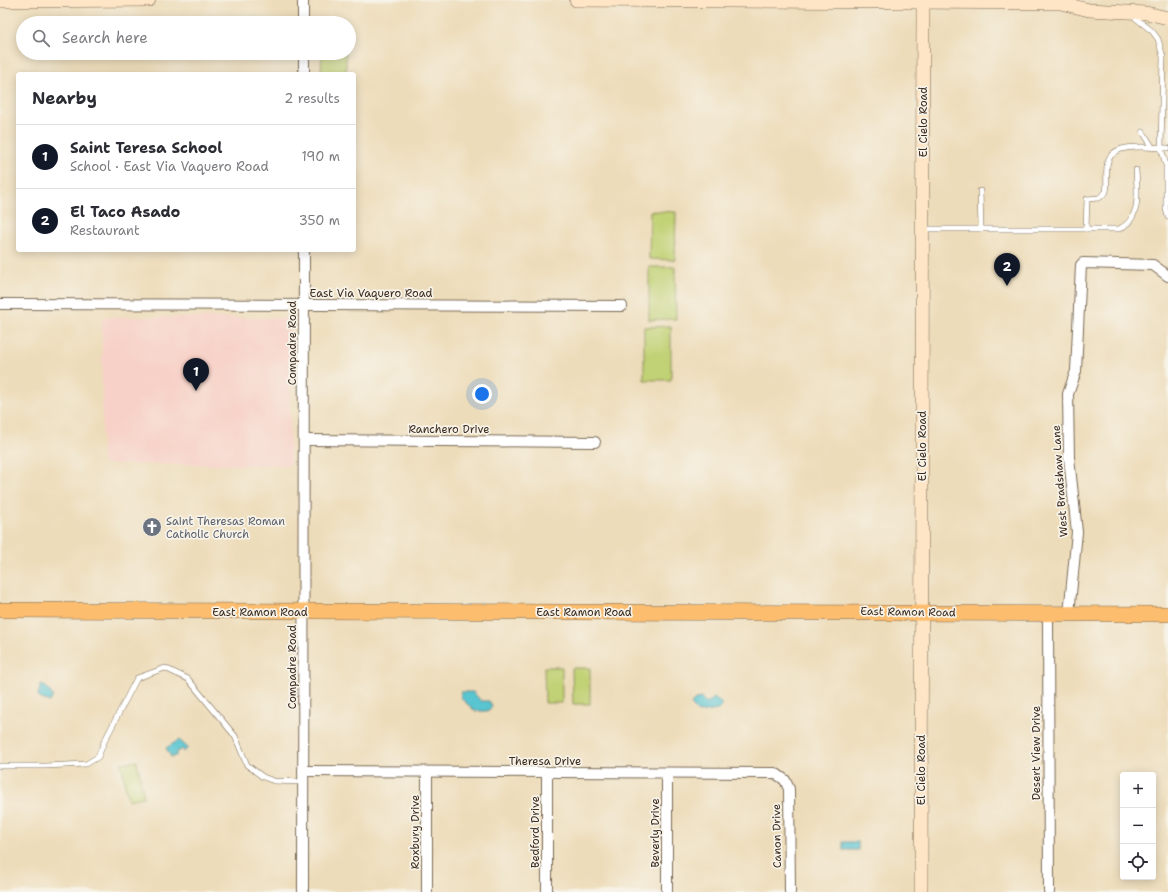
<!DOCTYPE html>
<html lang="en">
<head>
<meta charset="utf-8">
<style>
	:root { --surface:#fff; --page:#f2f2f3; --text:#2b2b33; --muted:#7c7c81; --line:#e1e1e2; --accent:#111827 }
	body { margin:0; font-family:"Shantell Sans",sans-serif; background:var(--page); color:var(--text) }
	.controls { position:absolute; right:12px; bottom:12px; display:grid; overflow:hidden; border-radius:4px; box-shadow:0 2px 10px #0003 }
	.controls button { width:36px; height:36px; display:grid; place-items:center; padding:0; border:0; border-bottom:1px solid var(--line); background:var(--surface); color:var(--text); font:20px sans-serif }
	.you { position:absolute; left:482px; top:394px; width:14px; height:14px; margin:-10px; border:3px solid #fff; border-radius:50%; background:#1a73e8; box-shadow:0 0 0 6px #1a73e833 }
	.badge { display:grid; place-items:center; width:26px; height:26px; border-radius:50%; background:var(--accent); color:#fff; font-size:13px; font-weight:700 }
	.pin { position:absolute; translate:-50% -33px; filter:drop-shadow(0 1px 2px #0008) }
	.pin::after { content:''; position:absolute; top:21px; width:14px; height:12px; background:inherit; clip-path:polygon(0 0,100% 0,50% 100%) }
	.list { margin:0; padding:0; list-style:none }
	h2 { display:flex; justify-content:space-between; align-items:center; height:52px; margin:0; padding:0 16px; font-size:17px }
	h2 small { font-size:13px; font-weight:400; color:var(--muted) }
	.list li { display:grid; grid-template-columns:26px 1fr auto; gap:12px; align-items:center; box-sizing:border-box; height:64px; padding:0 16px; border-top:1px solid var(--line) }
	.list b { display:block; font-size:15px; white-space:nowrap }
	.list p { margin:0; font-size:13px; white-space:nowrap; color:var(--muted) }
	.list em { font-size:13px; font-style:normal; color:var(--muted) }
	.icon { flex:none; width:22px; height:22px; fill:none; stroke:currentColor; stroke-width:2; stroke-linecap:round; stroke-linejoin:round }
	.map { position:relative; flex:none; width:1168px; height:892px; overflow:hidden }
	.search { position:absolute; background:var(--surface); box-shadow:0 2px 10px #0003; left:16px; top:16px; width:340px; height:44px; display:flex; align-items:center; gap:10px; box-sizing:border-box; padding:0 14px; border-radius:22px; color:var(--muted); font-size:15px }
	.panel { position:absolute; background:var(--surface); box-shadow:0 2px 10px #0003; left:16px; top:72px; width:340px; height:180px; border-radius:4px }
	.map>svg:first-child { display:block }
	.built { fill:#f7d1c7 }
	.green { fill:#c1d174; stroke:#7e7e49 }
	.water { fill:#59c5d1; stroke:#4a7878 }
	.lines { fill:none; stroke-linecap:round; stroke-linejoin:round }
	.lane-casing { stroke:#796854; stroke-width:6 }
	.street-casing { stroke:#796854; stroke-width:12 }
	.secondary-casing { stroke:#796854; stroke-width:14 }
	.primary-casing { stroke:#796854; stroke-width:16 }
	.lane { stroke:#fff; stroke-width:5 }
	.street { stroke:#fff; stroke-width:10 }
	.secondary { stroke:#fee5c5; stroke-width:13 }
	.primary { stroke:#fcbd6e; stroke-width:15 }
	.labels { text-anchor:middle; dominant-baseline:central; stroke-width:3.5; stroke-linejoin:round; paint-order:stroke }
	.street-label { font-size:11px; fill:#3b2a1e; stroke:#f7f3e8 }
	.worship-label { font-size:11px; fill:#5b616d; stroke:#f7f3e8; text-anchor:start }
</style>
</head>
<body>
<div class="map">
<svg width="1168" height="892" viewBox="0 0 1168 892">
	<rect width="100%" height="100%" fill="#f7f3e8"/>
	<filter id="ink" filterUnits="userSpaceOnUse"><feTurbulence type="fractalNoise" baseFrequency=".025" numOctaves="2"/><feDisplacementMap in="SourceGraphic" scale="8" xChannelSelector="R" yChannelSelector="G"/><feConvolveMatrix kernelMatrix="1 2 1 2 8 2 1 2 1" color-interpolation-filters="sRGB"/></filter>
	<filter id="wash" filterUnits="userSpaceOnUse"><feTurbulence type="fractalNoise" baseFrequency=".012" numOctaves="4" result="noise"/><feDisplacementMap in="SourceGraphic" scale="16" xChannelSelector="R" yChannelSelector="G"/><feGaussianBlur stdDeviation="0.9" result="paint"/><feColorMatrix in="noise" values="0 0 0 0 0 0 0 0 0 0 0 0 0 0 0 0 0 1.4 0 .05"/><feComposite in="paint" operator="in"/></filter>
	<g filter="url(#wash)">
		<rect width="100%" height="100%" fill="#eddcb9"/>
		<!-- built -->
		<polygon class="built" points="102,317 290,318 290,465 102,464"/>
		<!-- green -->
		<g class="green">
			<polygon points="322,53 346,53 346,74 321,74"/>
			<polygon points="650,211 676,212 675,260 649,259"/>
			<polygon points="649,267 675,267 676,319 649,320"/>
			<polygon points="671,326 671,380 644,380 644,327"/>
			<polygon points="544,667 562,667 562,703 545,703"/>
			<polygon points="572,668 590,668 590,704 573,704"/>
			<polygon points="137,761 144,797 128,800 121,763"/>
		</g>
		<!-- water -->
		<g class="water">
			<polygon points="41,685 46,687 53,696 50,702 39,698 38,694"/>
			<polygon points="461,692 473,692 481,701 489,701 492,707 487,711 475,711 461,698"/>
			<polygon points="702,698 704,702 709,702 714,698 722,704 718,710 698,713 691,704 696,699"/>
			<polygon points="179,740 188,748 184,752 183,749 176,752 176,756 171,757 166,748"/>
			<rect x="843" y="842" width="15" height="8"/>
		</g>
	</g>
	<g filter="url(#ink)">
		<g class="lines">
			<!-- lane casing -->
			<g class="lane-casing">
				<g id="lane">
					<polyline points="1133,16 1152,31 1158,39 1163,57 1161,148 1166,165 1166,209 1168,217"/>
					<polyline points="1143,132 1153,148"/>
					<polyline points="980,191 981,229"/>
					<path d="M 923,229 L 1119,229 C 1142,219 1137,191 1136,170"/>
					<path d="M 1086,229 L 1087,199 L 1099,198 L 1106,192 C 1108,182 1105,170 1108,161 C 1114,141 1152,148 1168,148"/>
					<polyline points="0,766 45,766 86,764 98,757 104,742 137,678 165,668 188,679 235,736 247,765 263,777 274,781 303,782"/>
				</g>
			</g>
			<!-- street casing -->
			<g class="street-casing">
				<g id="street">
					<polyline points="303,0 303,23"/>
					<polyline points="304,53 304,74"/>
					<polyline points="0,304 622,306"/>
					<polyline points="304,440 595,442"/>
					<polyline points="1048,614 1049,892"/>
					<polyline points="1069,614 1077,532 1069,458 1068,394 1076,371 1081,265 1083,263 1153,265 1168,276"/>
					<polyline points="303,771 775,773 785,780 789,789 790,892"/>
					<polyline points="547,773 547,892"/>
					<polyline points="667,773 667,892"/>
					<polyline points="303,892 304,250"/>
					<polyline points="427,892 427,772"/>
				</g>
			</g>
			<!-- secondary casing -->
			<g class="secondary-casing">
				<g id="secondary">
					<polyline points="576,0 1061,3 1089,10 1146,13 1168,18"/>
					<polyline points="0,1 149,0"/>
					<polyline points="921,892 923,0"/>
				</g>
			</g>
			<!-- primary casing -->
			<g class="primary-casing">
				<polyline id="primary" points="0,610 1168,614"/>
			</g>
			<!-- lane -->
			<use href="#lane" class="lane"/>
			<!-- street -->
			<use href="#street" class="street"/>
			<!-- secondary -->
			<use href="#secondary" class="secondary"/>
			<!-- primary -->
			<use href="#primary" class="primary"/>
		</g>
	</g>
	<!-- icons -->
	<defs>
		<g id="church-disc" transform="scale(1)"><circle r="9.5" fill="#6b7280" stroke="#f7f3e8"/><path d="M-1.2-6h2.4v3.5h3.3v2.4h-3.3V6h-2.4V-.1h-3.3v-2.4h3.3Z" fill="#fff"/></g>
	</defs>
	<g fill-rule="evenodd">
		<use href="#church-disc" x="152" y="527"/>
	</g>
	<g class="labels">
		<!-- street labels -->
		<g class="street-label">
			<text transform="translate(923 122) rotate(-90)">El Cielo Road</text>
			<text x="371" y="293">East Via Vaquero Road</text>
			<text transform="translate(292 343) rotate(-90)">Compadre Road</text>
			<text x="449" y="429">Ranchero Drive</text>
			<text transform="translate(922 446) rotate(-90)">El Cielo Road</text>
			<text transform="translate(1060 481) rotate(-94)">West Bradshaw Lane</text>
			<text x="260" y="612">East Ramon Road</text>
			<text x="584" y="612">East Ramon Road</text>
			<text transform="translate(908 612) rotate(1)">East Ramon Road</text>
			<text transform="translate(292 667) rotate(-90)">Compadre Road</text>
			<text transform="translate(1036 753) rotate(-90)">Desert View Drive</text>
			<text x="545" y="761">Theresa Drive</text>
			<text transform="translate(921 770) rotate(-90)">El Cielo Road</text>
			<text transform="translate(415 832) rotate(-90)">Roxbury Drive</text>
			<text transform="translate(535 832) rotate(-90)">Bedford Drive</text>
			<text transform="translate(655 833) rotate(-90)">Beverly Drive</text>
			<text transform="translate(777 836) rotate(-91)">Canon Drive</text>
		</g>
		<!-- worship labels -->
		<g class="worship-label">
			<text x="166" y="521">Saint Theresas Roman<tspan x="166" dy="13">Catholic Church</tspan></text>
		</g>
	</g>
</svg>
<div class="controls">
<button>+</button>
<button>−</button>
<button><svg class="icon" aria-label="locate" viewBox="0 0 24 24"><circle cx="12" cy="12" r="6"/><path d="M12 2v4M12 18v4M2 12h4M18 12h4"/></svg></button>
</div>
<div class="you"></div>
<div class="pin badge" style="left:196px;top:391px">1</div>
<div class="pin badge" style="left:1007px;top:286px">2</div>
<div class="search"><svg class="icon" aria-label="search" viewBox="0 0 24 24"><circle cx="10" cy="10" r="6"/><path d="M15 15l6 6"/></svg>Search here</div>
<section class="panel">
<h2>Nearby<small>2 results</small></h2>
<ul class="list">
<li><span class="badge">1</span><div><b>Saint Teresa School</b><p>School · East Via Vaquero Road</p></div><em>190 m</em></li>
<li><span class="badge">2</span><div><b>El Taco Asado</b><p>Restaurant</p></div><em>350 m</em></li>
</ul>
</section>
</div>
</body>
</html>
